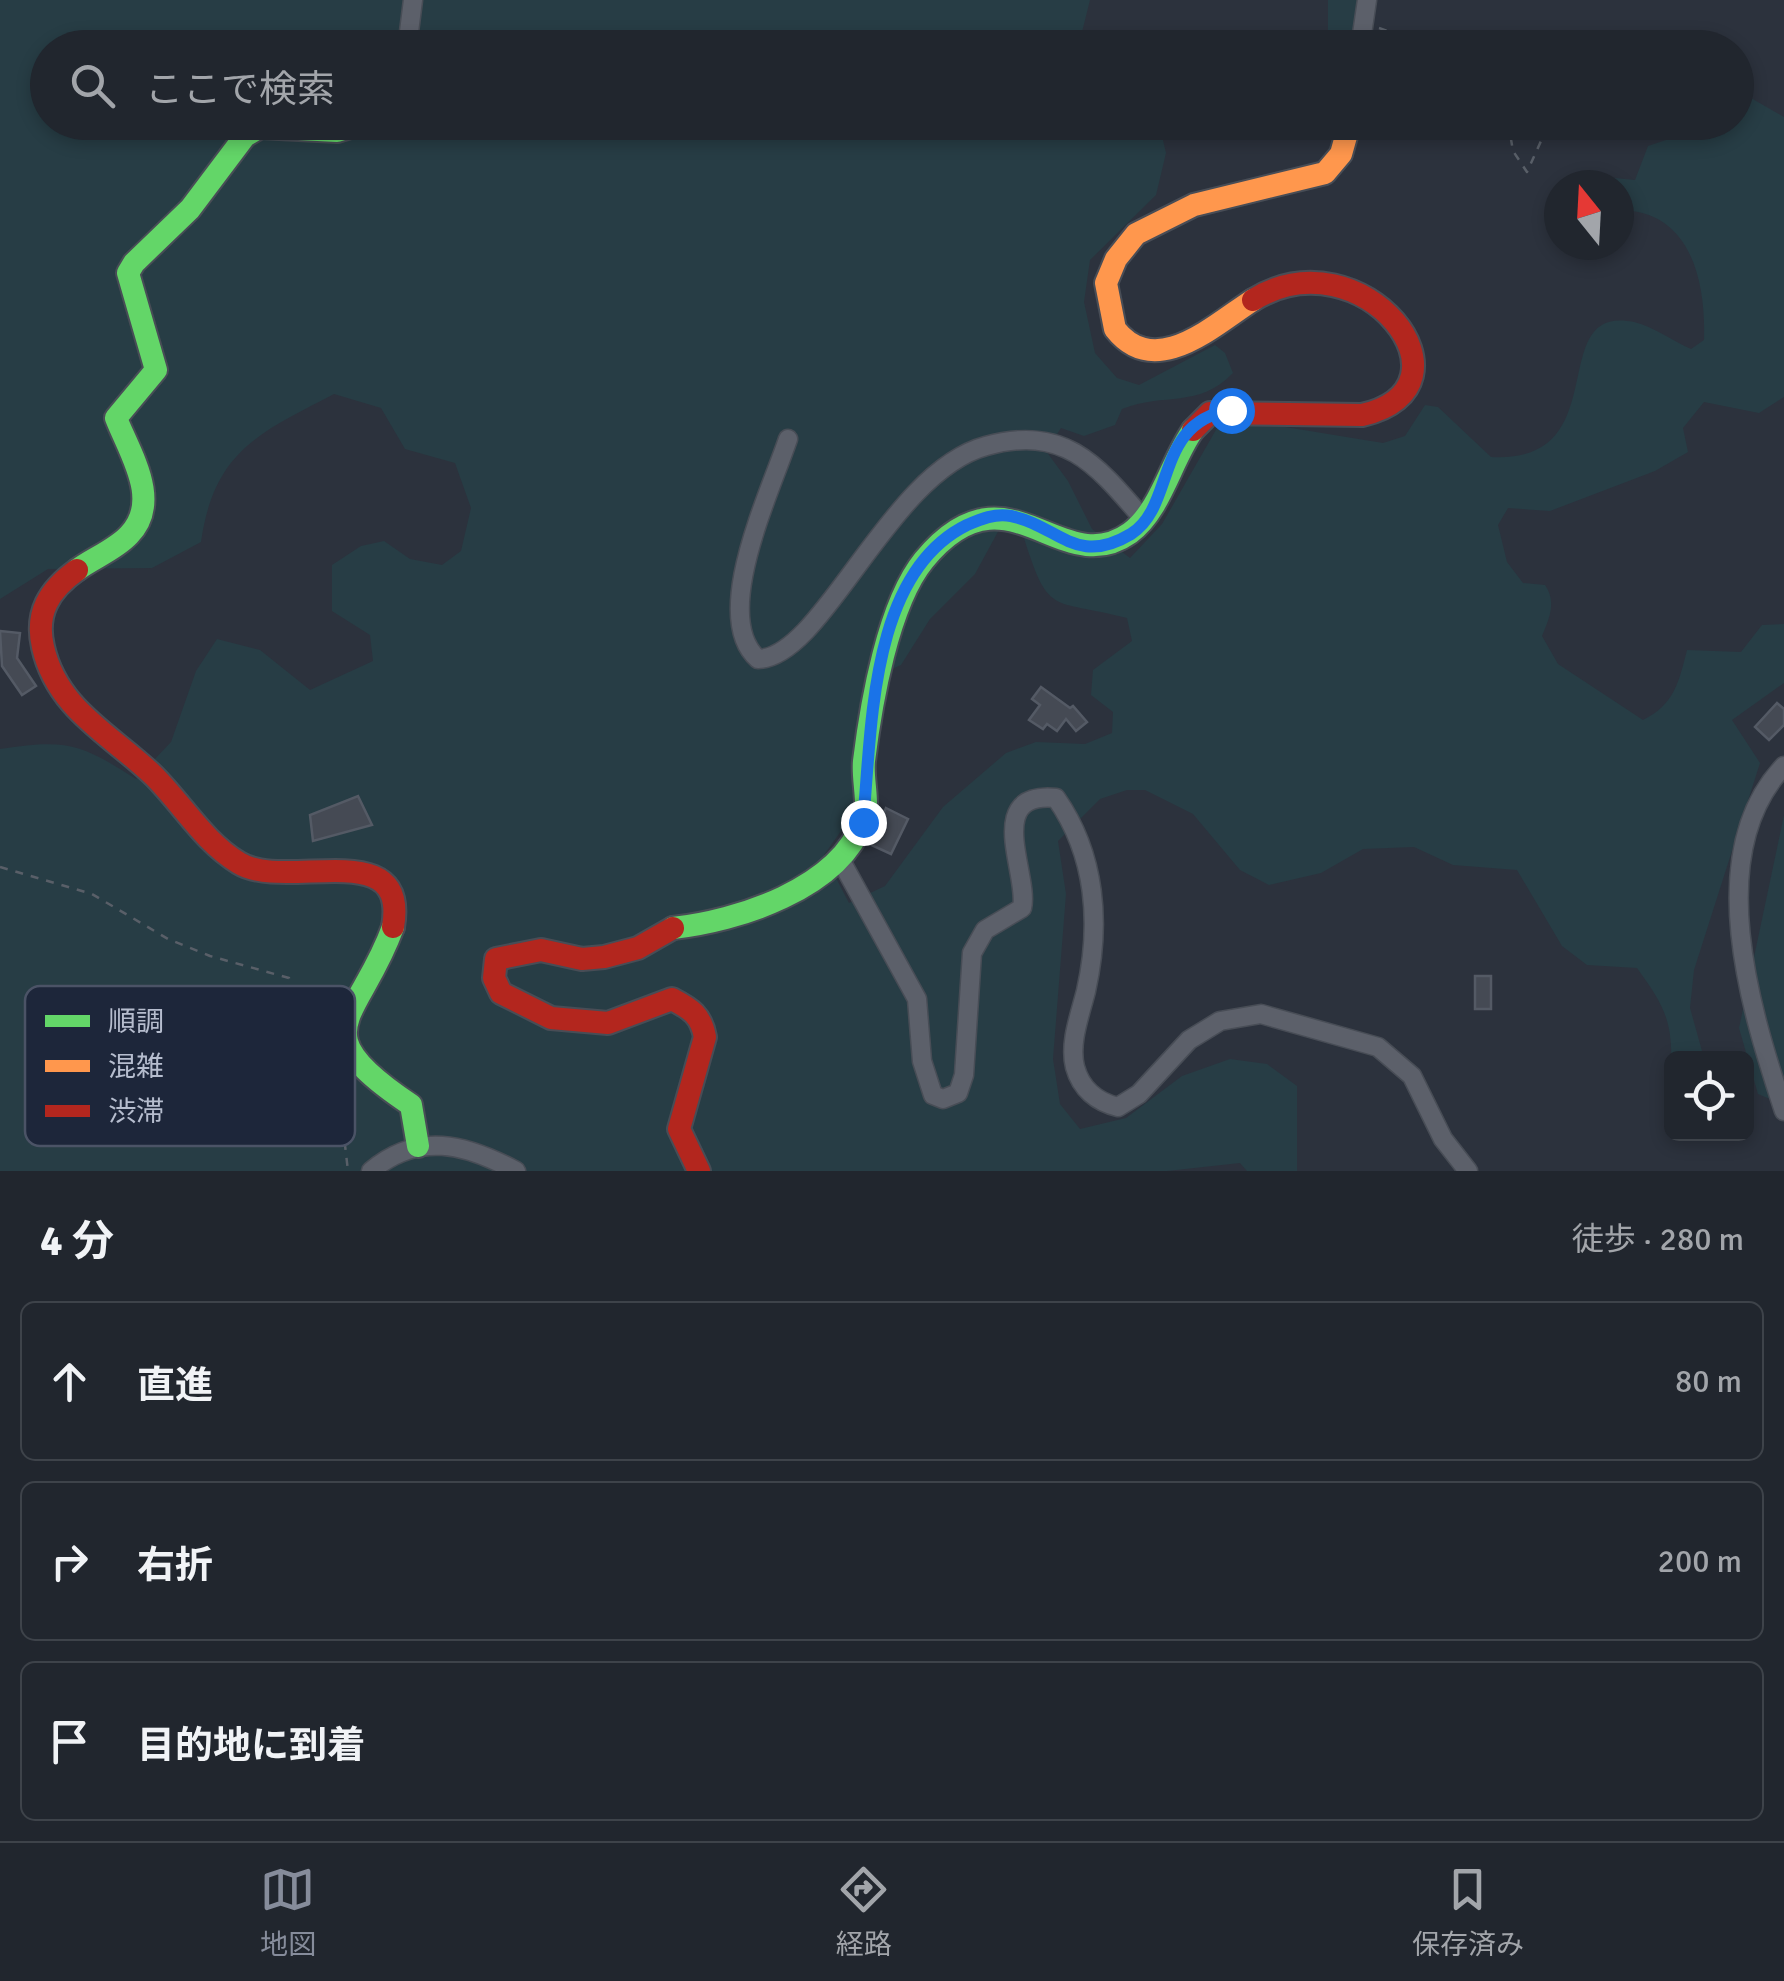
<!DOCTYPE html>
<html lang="ja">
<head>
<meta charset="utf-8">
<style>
	:root { --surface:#21262e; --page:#2d323a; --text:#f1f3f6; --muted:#a2a5aa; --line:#3e434a; --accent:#868c9b }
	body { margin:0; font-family:Signika,"Noto Sans JP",sans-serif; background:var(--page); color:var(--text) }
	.controls { position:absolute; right:30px; bottom:30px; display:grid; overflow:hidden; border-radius:15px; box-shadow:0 5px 15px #0003 }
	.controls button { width:90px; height:90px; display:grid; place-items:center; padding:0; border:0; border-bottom:2px solid var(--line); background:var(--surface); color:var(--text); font:50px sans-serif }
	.compass { position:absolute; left:1544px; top:170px; width:90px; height:90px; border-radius:50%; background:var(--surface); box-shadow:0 5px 15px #0003; rotate:342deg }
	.stop { position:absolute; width:30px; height:30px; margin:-22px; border:8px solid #1a73e8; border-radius:50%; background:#fff }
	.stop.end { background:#1a73e8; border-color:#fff; box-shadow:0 2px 10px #0008 }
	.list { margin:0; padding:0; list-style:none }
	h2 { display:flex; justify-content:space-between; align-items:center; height:130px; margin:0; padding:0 40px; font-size:42px }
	h2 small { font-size:32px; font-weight:400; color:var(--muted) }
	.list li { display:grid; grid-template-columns:65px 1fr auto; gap:30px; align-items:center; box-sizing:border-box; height:160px; margin:0 20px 20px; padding:0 20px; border:2px solid var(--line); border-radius:15px }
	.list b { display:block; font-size:38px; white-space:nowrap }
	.list em { font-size:32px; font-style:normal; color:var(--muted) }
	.icon { flex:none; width:55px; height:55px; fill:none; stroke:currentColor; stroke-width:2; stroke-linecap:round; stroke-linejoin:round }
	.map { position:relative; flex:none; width:1784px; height:1171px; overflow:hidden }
	.search { position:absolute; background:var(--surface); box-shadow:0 5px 15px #0003; left:30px; right:30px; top:30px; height:110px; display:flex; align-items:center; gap:25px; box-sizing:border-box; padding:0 35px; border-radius:55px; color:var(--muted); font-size:38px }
	.sheet { height:670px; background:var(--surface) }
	nav { display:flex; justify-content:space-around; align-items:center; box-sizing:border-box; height:140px; border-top:2px solid var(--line); background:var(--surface); font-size:28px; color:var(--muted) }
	nav a { display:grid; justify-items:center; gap:5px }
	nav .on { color:var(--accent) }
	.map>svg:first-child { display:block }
	.green { fill:#273d45; fill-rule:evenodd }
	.building { fill:#454a54; stroke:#545a65; stroke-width:2.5 }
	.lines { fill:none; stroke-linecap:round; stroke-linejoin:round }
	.street-casing { stroke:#484d56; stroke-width:21 }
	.fast-casing { stroke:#484d56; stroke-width:26 }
	.slow-casing { stroke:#484d56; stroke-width:26 }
	.jam-casing { stroke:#484d56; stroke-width:26 }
	.path { stroke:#595f68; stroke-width:2.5; stroke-dasharray:8 8; stroke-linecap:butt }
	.street { stroke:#5c606a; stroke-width:18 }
	.fast { stroke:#63d668; stroke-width:22 }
	.slow { stroke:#ff974d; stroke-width:22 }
	.jam { stroke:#b3261e; stroke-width:22 }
	.route { stroke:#1a73e8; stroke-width:12 }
	.key { fill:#1d263a; stroke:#4b5366; stroke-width:2.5 }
	.key-label { font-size:28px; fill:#b6bdce }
</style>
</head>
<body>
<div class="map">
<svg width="1784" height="1171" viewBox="0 0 1784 1171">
	<rect width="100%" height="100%" fill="#2c323d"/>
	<!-- green -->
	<g class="green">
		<path d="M 0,0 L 1090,0 L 1078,48 L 48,48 L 48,122 L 1159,123 L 1166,153 L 1156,195 L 1090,260 L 1084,302 L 1095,353 L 1117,378 L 1139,385 L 1215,345 L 1225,353 L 1233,373 C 1198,409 1165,392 1122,409 L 1115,425 L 1084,436 L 1061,428 L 1046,451 L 1068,481 L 1092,529 L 1130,558 L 1162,524 L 1217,428 L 1237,419 L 1383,443 L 1405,436 L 1425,405 L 1438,407 L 1491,457 C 1619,464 1542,303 1634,322 C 1652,326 1673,341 1691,349 L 1704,340 C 1706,282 1691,210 1619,210 L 1619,185 L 1572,185 L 1595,176 L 1635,180 L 1648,146 L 1675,137 L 1686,123 L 1736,122 L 1737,90 L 1784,117 L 1784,397 L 1759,413 L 1704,402 L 1683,428 L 1688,452 L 1655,471 L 1550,511 L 1508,508 L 1498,525 L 1507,562 L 1523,583 L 1545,585 C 1557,602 1549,619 1542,636 L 1558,664 L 1643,720 C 1674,705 1679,682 1687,650 L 1741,652 L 1762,625 L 1784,624 L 1784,683 L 1732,720 L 1760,763 L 1694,970 L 1690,1008 L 1704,1058 L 1672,1058 L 1671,1068 L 1671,1066 C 1673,1020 1663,1004 1637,968 L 1587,965 L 1562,946 L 1517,870 L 1453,865 L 1414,847 L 1363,849 L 1321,873 L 1269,885 L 1240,870 L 1193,814 L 1145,790 L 1127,790 L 1100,799 L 1058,841 L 1066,894 L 1053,1059 L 1060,1104 L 1080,1129 L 1126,1118 L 1182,1076 L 1230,1059 L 1267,1064 L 1297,1086 L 1297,1171 L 1247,1171 L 1240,1163 L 1167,1171 L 0,1171 L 0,749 C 66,739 80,743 136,779 L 171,742 L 196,671 L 217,639 L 260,650 L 310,690 L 373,661 L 370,635 L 332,611 L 332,565 L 361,546 L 384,541 L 410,559 L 442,565 L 461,551 L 471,508 L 455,463 L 405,449 L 381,408 L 334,394 C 259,433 214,451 201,542 L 152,568 L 48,569 L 0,599 ZM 1000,528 L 1022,532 C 1049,618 1049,598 1127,618 L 1132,641 L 1093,670 L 1091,695 L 1113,712 L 1112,733 L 1085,744 L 1036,742 L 1006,753 L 943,807 L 885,886 L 849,903 L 824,855 L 853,814 L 869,679 L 901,665 L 930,619 L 975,574 Z"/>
		<polygon points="1328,0 1359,0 1352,47 1328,47"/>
		<polygon points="1784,815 1784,1105 1758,1094 1739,1028"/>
	</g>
	<!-- building -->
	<g class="building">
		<polygon points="0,631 20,633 17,658 36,686 22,695 2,666"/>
		<polygon points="1041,687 1070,708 1073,706 1087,722 1076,731 1066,719 1057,731 1047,724 1043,729 1029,720 1040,705 1032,699"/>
		<polygon points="1777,703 1784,709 1784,725 1769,740 1755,727"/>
		<polygon points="358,796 372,825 313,841 310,815"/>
		<polygon points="886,808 908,819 891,854 869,844"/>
		<rect x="1475" y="976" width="16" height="33"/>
	</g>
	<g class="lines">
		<!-- street casing -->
		<g class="street-casing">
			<g id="street">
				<polyline points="407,48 413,0"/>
				<polyline points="1360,48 1367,0"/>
				<path d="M 788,439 C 770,493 710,617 758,659 C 823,658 889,472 986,446 C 1065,424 1097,465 1145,521"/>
				<path d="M 1784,766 C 1701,853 1751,1011 1784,1111"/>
				<path d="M 840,859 L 917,999 L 922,1061 L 933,1095 L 943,1099 L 958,1093 L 964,1075 L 972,953 L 985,930 L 1022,908 C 1030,876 982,791 1056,798 C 1096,855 1101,924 1086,991 C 1080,1015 1069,1043 1075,1067 C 1081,1089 1097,1102 1118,1107 L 1139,1094 L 1189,1040 L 1220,1021 L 1261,1014 L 1378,1047 L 1412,1076 L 1443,1139 L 1468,1171"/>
				<path d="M 371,1171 C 418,1131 466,1144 516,1171"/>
			</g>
		</g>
		<!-- fast casing -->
		<g class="fast-casing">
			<g id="fast">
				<path d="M 77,570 C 93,558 115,550 129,535 C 162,501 130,454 116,418 L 156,370 L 128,273 L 134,263 L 190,209 L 245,136 L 260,127 L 337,131 L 366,122"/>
				<path d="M 393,927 C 358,1023 299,1030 411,1105 L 418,1146"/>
				<path d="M 673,928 C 737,921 839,889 863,821 C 870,802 862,781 864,761 C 871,704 888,604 924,560 C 1008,458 1060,583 1130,533 C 1161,510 1171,461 1193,430"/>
			</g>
		</g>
		<!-- slow casing -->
		<g class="slow-casing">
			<path id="slow" d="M 1253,300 C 1215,324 1156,381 1115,329 L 1106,283 L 1116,259 L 1136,234 L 1194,205 L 1325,173 L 1341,154 L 1350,122"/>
		</g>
		<!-- jam casing -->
		<g class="jam-casing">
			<g id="jam">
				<path d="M 1193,430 L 1210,413 L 1362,415 C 1484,387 1363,232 1253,300"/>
				<path d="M 77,570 C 49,590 35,613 43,647 C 57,710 112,735 154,776 C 183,805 204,842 239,863 C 286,892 409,834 393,927"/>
				<path d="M 673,928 L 638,948 L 604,957 L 582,959 L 541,950 L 496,959 L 494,978 L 501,993 L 551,1018 L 608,1023 L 672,999 C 691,1009 701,1015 705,1037 L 679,1129 L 699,1171"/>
			</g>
		</g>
		<!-- path -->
		<g class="path">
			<polyline points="1379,28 1437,48"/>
			<polyline points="1508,122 1513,151 1527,172 1541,141"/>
			<polyline points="0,867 92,894 168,939 210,956 289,978 292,997 230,1061 226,1076 242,1093 308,1096 335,1105 342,1119 348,1171"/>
		</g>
		<!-- street -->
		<use href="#street" class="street"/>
		<!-- fast -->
		<use href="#fast" class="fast"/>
		<!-- slow -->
		<use href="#slow" class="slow"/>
		<!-- jam -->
		<use href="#jam" class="jam"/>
	</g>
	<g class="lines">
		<!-- route -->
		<path class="route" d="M 863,822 C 872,730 869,573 967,525 C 981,519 995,513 1011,516 C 1059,526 1076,567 1131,534 C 1176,506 1154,422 1231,410"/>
	</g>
	<!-- legend -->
	<rect x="25" y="986" width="330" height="160" rx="15" class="key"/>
	<rect x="45" y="1015" width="45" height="12" fill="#63d668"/>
	<rect x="45" y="1060" width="45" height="12" fill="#ff974d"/>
	<rect x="45" y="1105" width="45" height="12" fill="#b3261e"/>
	<g class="key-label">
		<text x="108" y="1031">順調</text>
		<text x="108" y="1076">混雑</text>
		<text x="108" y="1121">渋滞</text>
	</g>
</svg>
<div class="controls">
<button><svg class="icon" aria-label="locate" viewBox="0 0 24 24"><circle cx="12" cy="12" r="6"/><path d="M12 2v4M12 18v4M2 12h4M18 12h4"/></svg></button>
</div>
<svg class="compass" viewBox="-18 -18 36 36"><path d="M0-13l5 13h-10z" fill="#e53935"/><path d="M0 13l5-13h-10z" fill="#a2a5aa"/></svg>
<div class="stop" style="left:1231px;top:410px"></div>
<div class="stop end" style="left:863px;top:822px"></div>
<div class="search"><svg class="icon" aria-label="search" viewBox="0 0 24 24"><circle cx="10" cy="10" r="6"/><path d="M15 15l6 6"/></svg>ここで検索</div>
</div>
<section class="sheet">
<h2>4 分<small>徒歩 · 280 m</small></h2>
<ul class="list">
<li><svg class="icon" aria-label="ahead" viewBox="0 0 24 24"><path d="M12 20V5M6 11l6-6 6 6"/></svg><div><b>直進</b></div><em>80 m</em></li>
<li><svg class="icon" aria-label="right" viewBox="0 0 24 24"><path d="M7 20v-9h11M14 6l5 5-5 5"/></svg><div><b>右折</b></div><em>200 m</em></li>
<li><svg class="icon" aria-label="arrive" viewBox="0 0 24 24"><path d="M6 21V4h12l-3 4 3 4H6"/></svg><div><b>目的地に到着</b></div></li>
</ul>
</section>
<nav>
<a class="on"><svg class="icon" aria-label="map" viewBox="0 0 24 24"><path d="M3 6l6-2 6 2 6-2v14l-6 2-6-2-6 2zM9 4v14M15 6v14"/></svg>地図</a>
<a><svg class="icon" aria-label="directions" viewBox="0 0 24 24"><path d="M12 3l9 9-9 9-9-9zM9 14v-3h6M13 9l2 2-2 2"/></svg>経路</a>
<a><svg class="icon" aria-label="saved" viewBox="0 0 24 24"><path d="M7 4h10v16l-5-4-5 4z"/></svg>保存済み</a>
</nav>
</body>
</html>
